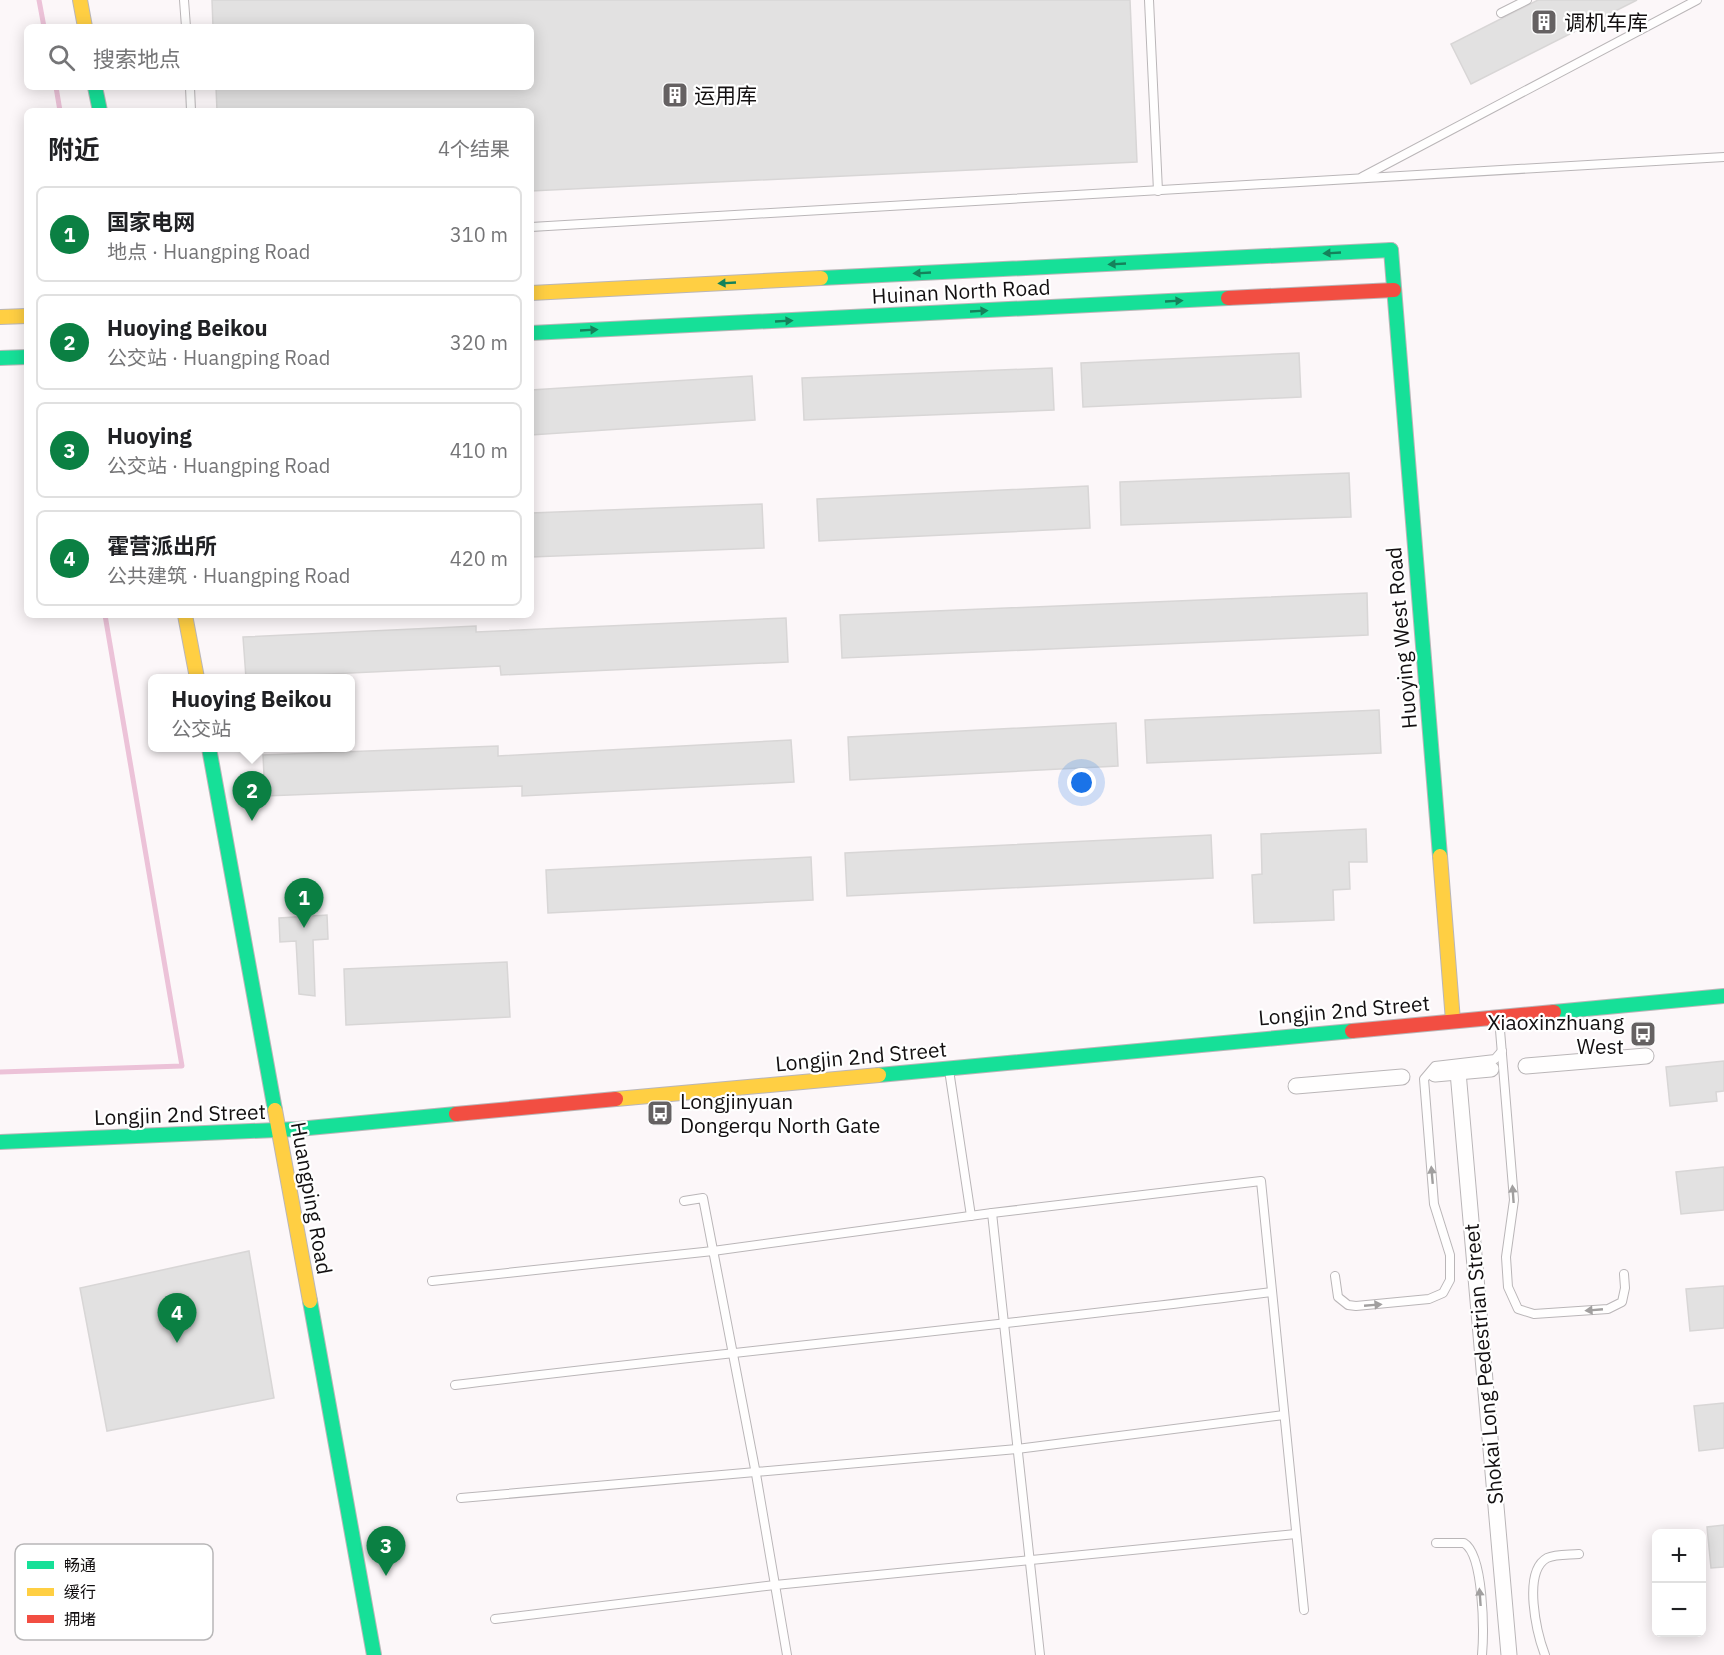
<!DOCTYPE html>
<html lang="zh">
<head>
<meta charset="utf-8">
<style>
	:root { --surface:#fff; --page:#f2f2f2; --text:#202124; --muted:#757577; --line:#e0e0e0; --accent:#0b8043 }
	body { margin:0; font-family:"IBM Plex Sans","Noto Sans SC",sans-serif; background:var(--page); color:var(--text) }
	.controls { position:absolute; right:18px; bottom:18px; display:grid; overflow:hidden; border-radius:9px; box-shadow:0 3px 15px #0003 }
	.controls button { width:54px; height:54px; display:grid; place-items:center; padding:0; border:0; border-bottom:2px solid var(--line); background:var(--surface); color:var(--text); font:30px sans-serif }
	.you { position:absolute; left:1082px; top:783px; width:21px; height:21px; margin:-15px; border:4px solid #fff; border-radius:50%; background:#1a73e8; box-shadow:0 0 0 9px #1a73e833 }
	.badge { display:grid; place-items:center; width:39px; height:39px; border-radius:50%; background:var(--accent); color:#fff; font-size:20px; font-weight:700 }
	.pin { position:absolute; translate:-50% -50px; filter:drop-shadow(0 2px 3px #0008) }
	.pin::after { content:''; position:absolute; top:32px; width:21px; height:18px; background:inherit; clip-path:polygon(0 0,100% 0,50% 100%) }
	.popup { position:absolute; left:148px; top:674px; width:207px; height:78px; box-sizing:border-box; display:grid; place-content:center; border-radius:9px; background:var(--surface); filter:drop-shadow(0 2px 4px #0005); font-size:20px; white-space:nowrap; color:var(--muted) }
	.popup b { font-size:22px; color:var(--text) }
	.popup::after { content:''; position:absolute; left:50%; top:100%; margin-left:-12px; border:12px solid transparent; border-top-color:var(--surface) }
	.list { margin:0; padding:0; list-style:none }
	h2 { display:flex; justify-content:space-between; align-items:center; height:78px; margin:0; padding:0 24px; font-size:26px }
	h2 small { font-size:20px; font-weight:400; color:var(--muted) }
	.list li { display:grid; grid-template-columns:39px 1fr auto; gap:18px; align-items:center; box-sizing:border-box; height:96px; margin:0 12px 12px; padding:0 12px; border:2px solid var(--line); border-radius:9px }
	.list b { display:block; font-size:22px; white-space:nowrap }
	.list p { margin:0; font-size:20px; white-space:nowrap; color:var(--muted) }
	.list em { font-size:20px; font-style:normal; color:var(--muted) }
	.icon { flex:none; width:33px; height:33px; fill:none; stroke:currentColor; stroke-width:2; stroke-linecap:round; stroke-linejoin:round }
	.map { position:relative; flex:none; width:1724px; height:1655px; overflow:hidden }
	.search { position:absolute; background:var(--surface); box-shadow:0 3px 15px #0003; left:24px; top:24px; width:510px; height:66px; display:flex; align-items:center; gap:15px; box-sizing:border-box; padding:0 21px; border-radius:9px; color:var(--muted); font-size:22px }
	.panel { position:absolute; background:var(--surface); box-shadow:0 3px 15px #0003; left:24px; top:108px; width:510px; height:510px; border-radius:9px }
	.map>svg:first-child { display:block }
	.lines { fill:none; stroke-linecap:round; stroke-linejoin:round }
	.stream { stroke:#ecc2d8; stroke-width:5 }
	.building { fill:#e2e1e1; stroke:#d8d6d6; stroke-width:1.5 }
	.lane-casing { stroke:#bab6b8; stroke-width:10 }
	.street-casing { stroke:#bab6b8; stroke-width:17 }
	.fast-casing { stroke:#bab6b8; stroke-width:16 }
	.slow-casing { stroke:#bab6b8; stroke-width:16 }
	.jam-casing { stroke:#bab6b8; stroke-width:16 }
	.lane { stroke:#fffefe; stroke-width:8 }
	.street { stroke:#fffefe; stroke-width:15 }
	.fast { stroke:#16e098; stroke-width:14 }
	.slow { stroke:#ffcf43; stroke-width:14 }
	.jam { stroke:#f24e42; stroke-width:14 }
	.oneway { fill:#15825b }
	.oneway2 { fill:#a19f9f }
	.labels { text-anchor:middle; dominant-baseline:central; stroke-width:4.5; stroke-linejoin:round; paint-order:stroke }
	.poi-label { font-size:21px; fill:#131011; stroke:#fff; text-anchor:start }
	.street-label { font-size:21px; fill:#131011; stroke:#fff }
	.key { fill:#fff; stroke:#b8b7b8; stroke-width:1.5 }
	.key-label { font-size:16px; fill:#131011 }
</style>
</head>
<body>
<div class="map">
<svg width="1724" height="1655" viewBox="0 0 1724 1655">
	<rect width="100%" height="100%" fill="#fcf7f9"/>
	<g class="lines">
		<!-- stream -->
		<g class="stream">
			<polyline points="39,0 44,27"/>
			<polyline points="56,87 60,111"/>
			<polyline points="0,1072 182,1066 105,615"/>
		</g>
	</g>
	<!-- building -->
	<g class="building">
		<polygon points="212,0 1130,0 1137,162 531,191 531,111 217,111 216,87 531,87 531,27 213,27"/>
		<polygon points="1538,0 1637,0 1471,84 1451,44"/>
		<polygon points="1299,353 1301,397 1083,407 1081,363"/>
		<polygon points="1052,368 1054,410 804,420 802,378"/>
		<polygon points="752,376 755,420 531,435 531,390"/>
		<polygon points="1349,473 1351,517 1121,525 1120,482"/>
		<polygon points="1088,486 1090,528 819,541 817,499"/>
		<polygon points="762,504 764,548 531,557 531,513"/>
		<polygon points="1367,593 1368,635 842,658 840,615"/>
		<polygon points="786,618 788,662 501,675 500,666 246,678 243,637 476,626 476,632"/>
		<polygon points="1379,710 1381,753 1147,763 1145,720"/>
		<polygon points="1116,723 1118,766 850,780 848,737"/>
		<polygon points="791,740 794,782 522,796 522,786 265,796 263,755 498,746 498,756"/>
		<polygon points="1366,829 1367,862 1349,862 1350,889 1333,890 1334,920 1254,923 1252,875 1262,874 1261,834"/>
		<polygon points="1211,835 1213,878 847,896 845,853"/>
		<polygon points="811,857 813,900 548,913 546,870"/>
		<polygon points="327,915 328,939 313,940 315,996 299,994 296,941 280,942 279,918"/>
		<polygon points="507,962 510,1017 346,1025 344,969"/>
		<polygon points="1724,1061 1724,1091 1716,1092 1717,1101 1670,1106 1666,1067"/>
		<polygon points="1724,1167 1724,1210 1681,1214 1676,1172"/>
		<polygon points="249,1251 274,1398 107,1431 80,1288"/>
		<polygon points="1724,1286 1724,1328 1690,1331 1686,1289"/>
		<polygon points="1724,1403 1724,1448 1699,1451 1694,1406"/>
		<polygon points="1724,1525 1724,1567 1711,1568 1707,1527"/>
	</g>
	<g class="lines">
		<!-- lane casing -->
		<g class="lane-casing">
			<g id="lane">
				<polyline points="184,0 186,27"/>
				<polyline points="1149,0 1158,191"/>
				<polyline points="1501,13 1527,0"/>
				<polyline points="190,87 191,111"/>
				<polyline points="1362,177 1697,0"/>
				<polyline points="531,227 1724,157"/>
				<polyline points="1499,1018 1514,1200 1506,1257 1508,1287 1518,1309 1534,1314 1608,1309 1622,1302 1625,1288 1624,1274"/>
				<polyline points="949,1070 971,1216"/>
				<polyline points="684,1201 703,1198 756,1474 787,1655"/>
				<polyline points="992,1213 1040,1655"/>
				<polyline points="1335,1276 1338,1297 1348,1305 1356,1306 1429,1299 1443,1293 1450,1280 1450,1255 1434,1204 1424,1079 1435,1066 1495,1059 1502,1051"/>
				<polyline points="432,1281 713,1251 992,1213 1261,1181 1304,1610"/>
				<path d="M 455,1385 C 727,1352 1000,1326 1272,1292"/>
				<polyline points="461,1498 1017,1449 1284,1415"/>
				<path d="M 1436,1543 L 1464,1543 C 1484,1555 1484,1632 1482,1655"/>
				<polyline points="495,1619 775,1585 1296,1534"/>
				<path d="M 1545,1655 C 1537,1634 1522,1572 1547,1558 C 1556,1554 1569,1555 1579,1554"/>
			</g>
		</g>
		<!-- street casing -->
		<g class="street-casing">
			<g id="street">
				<polyline points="1526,1066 1646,1056"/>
				<polyline points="1458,1072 1509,1655"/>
				<polyline points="1435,1074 1491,1069"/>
				<polyline points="1296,1086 1402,1077"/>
			</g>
		</g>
		<!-- fast casing -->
		<g class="fast-casing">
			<g id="fast">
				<polyline points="95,87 100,111"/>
				<polyline points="1391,250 1440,856"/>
				<polyline points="821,278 1391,250"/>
				<polyline points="531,333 1228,298"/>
				<polyline points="0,358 27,357"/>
				<polyline points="209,748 275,1110"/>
				<polyline points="1554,1012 1724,996"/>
				<polyline points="879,1075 1352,1031"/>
				<polyline points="0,1142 298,1129 456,1114"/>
				<polyline points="310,1301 374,1655"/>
			</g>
		</g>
		<!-- slow casing -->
		<g class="slow-casing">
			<g id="slow">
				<polyline points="80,0 85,27"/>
				<polyline points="531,293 821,278"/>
				<polyline points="0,317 27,316"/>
				<polyline points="185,615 197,678"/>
				<polyline points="1440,856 1453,1021"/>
				<polyline points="616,1099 879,1075"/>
				<polyline points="275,1110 310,1301"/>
			</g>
		</g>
		<!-- jam casing -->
		<g class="jam-casing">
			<g id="jam">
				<polyline points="1228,298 1394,290"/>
				<polyline points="1352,1031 1554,1012"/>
				<polyline points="456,1114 616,1099"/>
			</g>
		</g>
		<!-- lane -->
		<use href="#lane" class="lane"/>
		<!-- street -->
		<use href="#street" class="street"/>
		<!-- fast -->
		<use href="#fast" class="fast"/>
		<!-- slow -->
		<use href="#slow" class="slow"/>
		<!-- jam -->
		<use href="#jam" class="jam"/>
	</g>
	<!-- one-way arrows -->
	<defs><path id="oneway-solid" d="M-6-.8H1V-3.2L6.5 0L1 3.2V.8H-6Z" transform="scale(1.5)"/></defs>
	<g class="oneway">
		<use href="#oneway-solid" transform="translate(1332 253) rotate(177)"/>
		<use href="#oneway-solid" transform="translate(1117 264) rotate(177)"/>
		<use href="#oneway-solid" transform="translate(922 273) rotate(177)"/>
		<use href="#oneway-solid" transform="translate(727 283) rotate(177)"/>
		<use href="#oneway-solid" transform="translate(1174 301) rotate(-3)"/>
		<use href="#oneway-solid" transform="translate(979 311) rotate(-3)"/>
		<use href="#oneway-solid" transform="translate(784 321) rotate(-3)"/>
		<use href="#oneway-solid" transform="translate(589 330) rotate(-3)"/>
	</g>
	<g class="oneway2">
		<use href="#oneway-solid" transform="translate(1432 1175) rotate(-95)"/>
		<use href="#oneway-solid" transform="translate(1513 1194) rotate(-94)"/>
		<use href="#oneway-solid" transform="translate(1373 1305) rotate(-5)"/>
		<use href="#oneway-solid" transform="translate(1594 1310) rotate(175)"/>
		<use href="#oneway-solid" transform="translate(1480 1597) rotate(-94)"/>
	</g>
	<!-- icons -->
	<defs>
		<g id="building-square" transform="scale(1.35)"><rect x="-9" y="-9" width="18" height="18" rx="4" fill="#656162" stroke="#fff"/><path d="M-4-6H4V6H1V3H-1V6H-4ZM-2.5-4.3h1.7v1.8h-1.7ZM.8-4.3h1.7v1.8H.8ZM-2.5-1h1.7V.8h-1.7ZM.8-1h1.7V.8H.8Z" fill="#fff"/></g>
		<g id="bus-square" transform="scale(1.35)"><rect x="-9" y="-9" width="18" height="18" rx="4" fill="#656162" stroke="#fff"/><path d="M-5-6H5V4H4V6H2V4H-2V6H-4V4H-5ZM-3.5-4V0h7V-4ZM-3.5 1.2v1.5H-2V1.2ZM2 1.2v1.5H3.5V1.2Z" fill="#fff"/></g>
	</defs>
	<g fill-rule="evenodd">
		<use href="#building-square" x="1544" y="22"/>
		<use href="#building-square" x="675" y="95"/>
		<use href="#bus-square" x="1643" y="1034"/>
		<use href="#bus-square" x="660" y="1113"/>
	</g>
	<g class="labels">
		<!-- poi labels -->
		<g class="poi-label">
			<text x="1564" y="22">调机车库</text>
			<text x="694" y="95">运用库</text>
			<text x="1624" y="1022" text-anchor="end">Xiaoxinzhuang<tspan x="1624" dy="24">West</tspan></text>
			<text x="680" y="1101">Longjinyuan<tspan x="680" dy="24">Dongerqu North Gate</tspan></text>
		</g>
		<!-- street labels -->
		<g class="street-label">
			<text transform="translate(961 291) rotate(-3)">Huinan North Road</text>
			<text transform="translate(1401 638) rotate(-95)">Huoying West Road</text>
			<text transform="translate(1344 1010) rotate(-5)">Longjin 2nd Street</text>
			<text transform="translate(861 1056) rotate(-5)">Longjin 2nd Street</text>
			<text transform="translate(180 1114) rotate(-2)">Longjin 2nd Street</text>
			<text transform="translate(312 1198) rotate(80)">Huangping Road</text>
			<text transform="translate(1483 1364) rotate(-95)">Shokai Long Pedestrian Street</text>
		</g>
	</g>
	<!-- legend -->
	<rect x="15" y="1544" width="198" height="96" rx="9" class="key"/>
	<rect x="27" y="1561" width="27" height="8" fill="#16e098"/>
	<rect x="27" y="1588" width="27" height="8" fill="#ffcf43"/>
	<rect x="27" y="1615" width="27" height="8" fill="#f24e42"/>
	<g class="key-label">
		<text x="64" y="1571">畅通</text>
		<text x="64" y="1598">缓行</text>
		<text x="64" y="1625">拥堵</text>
	</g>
</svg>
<div class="controls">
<button>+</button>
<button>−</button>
</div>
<div class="you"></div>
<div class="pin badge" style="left:304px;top:928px">1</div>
<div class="pin badge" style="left:252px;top:821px">2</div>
<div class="popup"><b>Huoying Beikou</b>公交站</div>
<div class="pin badge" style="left:386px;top:1576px">3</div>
<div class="pin badge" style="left:177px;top:1343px">4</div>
<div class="search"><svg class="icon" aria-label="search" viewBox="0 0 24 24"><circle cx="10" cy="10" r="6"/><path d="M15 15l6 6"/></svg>搜索地点</div>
<section class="panel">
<h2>附近<small>4个结果</small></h2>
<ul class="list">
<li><span class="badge">1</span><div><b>国家电网</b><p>地点 · Huangping Road</p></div><em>310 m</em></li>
<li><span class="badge">2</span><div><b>Huoying Beikou</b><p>公交站 · Huangping Road</p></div><em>320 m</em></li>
<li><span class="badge">3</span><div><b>Huoying</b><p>公交站 · Huangping Road</p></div><em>410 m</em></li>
<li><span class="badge">4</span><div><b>霍营派出所</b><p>公共建筑 · Huangping Road</p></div><em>420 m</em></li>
</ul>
</section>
</div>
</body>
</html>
